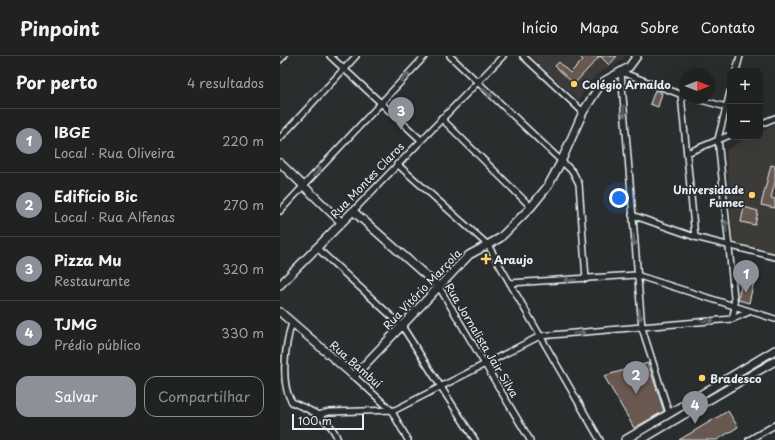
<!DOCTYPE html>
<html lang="pt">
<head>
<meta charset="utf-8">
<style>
	:root { --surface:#202222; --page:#2d2f2f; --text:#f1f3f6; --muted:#a2a4a5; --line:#3d3f40; --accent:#8c9099 }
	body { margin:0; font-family:"Playpen Sans",sans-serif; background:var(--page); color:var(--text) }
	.controls { position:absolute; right:12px; top:12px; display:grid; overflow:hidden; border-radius:8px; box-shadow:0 4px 16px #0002 }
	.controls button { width:36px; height:36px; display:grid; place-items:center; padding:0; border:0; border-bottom:1px solid var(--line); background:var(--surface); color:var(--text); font:20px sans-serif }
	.compass { position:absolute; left:399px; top:12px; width:36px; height:36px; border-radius:50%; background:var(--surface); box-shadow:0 4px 16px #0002; rotate:90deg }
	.scale { position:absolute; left:12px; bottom:10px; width:72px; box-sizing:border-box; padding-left:4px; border:2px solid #e8f1f8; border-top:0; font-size:11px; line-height:14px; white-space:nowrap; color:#e8f1f8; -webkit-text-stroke:3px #2a2d2e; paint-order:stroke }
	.you { position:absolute; left:339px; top:142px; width:14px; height:14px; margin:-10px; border:3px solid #fff; border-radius:50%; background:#1a73e8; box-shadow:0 0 0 6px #1a73e833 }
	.badge { display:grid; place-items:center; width:26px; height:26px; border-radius:50%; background:var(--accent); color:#fff; font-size:13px; font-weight:700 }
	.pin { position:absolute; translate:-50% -33px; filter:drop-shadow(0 1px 2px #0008) }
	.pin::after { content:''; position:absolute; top:21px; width:14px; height:12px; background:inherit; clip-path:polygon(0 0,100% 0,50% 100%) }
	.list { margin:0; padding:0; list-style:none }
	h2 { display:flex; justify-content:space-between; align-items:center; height:52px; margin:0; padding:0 16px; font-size:17px }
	h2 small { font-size:13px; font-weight:400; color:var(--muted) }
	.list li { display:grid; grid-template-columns:26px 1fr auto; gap:12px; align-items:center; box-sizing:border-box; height:64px; padding:0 16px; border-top:1px solid var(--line) }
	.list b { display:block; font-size:15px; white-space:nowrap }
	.list p { margin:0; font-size:13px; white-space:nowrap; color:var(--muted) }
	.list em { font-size:13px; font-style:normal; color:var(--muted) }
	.actions { display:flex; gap:8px; padding:12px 16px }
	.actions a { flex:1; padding:9px 0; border:1px solid var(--accent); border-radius:12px; text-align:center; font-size:14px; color:var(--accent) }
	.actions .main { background:var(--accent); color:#fff }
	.map { position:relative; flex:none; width:495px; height:384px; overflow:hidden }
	header { display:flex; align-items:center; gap:24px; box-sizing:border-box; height:56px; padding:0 20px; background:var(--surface); border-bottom:1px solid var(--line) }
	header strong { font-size:19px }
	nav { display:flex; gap:22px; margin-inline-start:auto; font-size:14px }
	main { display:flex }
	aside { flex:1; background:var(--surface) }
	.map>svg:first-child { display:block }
	.built { fill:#3d3a38 }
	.building { fill:#68594f; stroke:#e8f1f8 }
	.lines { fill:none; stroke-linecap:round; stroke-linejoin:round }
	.street-casing { stroke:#e8f1f8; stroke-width:8 }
	.secondary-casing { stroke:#e8f1f8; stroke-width:10 }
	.street { stroke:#2a2d2e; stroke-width:5 }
	.secondary { stroke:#2a2d2e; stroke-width:7 }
	.oneway { stroke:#6c7275 }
	.poi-dot { fill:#ffd166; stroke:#2a2d2e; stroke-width:1.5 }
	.labels { text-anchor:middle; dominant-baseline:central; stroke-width:3.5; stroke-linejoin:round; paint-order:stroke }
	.poi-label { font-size:11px; font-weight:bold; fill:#e8f1f8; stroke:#2a2d2e; text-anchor:start }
	.street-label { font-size:11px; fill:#e8f1f8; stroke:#2a2d2e }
</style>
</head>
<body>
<header>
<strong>Pinpoint</strong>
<nav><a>Início</a><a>Mapa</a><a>Sobre</a><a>Contato</a></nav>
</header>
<main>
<aside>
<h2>Por perto<small>4 resultados</small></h2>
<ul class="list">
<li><span class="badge">1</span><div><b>IBGE</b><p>Local · Rua Oliveira</p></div><em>220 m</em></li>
<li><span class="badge">2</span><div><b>Edifício Bic</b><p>Local · Rua Alfenas</p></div><em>270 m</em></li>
<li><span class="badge">3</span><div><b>Pizza Mu</b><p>Restaurante</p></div><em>320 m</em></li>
<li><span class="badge">4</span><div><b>TJMG</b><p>Prédio público</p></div><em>330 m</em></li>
</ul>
<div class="actions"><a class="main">Salvar</a><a>Compartilhar</a></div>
</aside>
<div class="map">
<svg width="495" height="384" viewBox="0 0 495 384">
	<rect width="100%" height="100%" fill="#2a2d2e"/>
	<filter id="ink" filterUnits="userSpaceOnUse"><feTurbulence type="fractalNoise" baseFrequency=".025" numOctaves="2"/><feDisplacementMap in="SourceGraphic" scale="8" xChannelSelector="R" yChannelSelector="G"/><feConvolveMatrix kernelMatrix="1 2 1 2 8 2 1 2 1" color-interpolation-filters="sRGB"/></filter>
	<g filter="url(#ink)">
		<!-- built -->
		<g class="built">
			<polygon points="251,0 344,0 345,2 315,20 299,43 297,43"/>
			<polygon points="495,69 495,198 454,186 453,184 446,94 468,81 480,81 480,76"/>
		</g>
		<!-- building -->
		<g class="building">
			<polygon points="299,0 337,0 329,9 320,0 294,28 275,10 279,6 290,17 303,4"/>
			<polygon points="375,34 382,37 378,51 370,48"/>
			<polygon points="491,109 495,110 495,126 491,142 495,143 495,152 481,149"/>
			<polygon points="464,151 478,155 475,169 461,166"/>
			<polygon points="460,222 474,225 469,247 458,244 461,229 459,229"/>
			<polygon points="368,307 384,355 354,372 324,320"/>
			<polygon points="448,355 458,371 437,384 399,384"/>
		</g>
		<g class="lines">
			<!-- street casing -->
			<g class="street-casing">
				<g id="street">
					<polyline points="50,0 141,84"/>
					<polyline points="170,0 293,116 299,128 306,223"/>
					<polyline points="243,0 303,56"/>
					<polyline points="0,4 4,0"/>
					<polyline points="456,15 460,0"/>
					<polyline points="450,36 438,83 455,251 452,263"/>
					<polyline points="401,39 415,181"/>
					<polyline points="414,42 446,51"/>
					<polyline points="161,62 251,151"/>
					<polyline points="480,68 495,62"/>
					<polyline points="0,82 76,0"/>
					<polyline points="407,97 450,79"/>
					<polyline points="117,108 208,189 320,384"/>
					<polyline points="0,155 145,0"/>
					<polyline points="73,155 223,0"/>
					<polyline points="352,159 415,181 495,201"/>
					<polyline points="36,191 122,270 195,384"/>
					<polyline points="230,227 356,219 495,263"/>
					<polyline points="159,231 250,384"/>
					<path d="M 12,267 C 5,288 0,329 12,346 C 17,349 24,351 29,354 C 42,360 53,370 58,384"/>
					<polyline points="74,320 111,354 128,384"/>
					<polyline points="389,357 362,272 341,16 405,40"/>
					<polyline points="38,359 49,356 115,354 260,280 452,263 469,256"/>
					<polyline points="469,384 495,369"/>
				</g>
			</g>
			<!-- secondary casing -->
			<g class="secondary-casing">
				<g id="secondary">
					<polyline points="0,107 61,166"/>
					<polyline points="0,229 73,155 159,231"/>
					<polyline points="0,256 74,320 189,199 220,182 251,151 268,130 281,106 303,56 319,31 326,24 349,11 357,0"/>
					<polyline points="345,384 495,294"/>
					<polyline points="361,384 495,305"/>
				</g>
			</g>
			<!-- street -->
			<use href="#street" class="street"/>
			<!-- secondary -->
			<use href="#secondary" class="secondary"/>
		</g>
		<!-- one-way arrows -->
		<defs><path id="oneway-shaft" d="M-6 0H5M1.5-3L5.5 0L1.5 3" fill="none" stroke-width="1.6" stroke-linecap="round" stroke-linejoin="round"/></defs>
		<g class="oneway">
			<use href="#oneway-shaft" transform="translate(125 21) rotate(-47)"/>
			<use href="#oneway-shaft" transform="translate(208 37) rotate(44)"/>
			<use href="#oneway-shaft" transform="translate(344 55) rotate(86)"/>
			<use href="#oneway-shaft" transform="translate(37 116) rotate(-47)"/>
			<use href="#oneway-shaft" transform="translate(446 170) rotate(-96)"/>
			<use href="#oneway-shaft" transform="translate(354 184) rotate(86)"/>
			<use href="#oneway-shaft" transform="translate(290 224) rotate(177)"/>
			<use href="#oneway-shaft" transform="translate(360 258) rotate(84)"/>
			<use href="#oneway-shaft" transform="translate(428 265) rotate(-5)"/>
			<use href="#oneway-shaft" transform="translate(299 277) rotate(-5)"/>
		</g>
	</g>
	<!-- markers -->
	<g class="poi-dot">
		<circle cx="294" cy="28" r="4"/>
		<circle cx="472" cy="139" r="4"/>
		<path d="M204 197h4v4h4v4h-4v4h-4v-4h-4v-4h4z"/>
		<circle cx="422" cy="322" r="4"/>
	</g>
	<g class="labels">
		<!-- poi labels -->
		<g class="poi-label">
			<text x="302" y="28">Colégio Arnaldo</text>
			<text x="464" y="133" text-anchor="end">Universidade<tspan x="464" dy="13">Fumec</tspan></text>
			<text x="214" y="203">Araujo</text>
			<text x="430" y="322">Bradesco</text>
		</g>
		<!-- street labels -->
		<g class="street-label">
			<text transform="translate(87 124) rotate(-46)">Rua Montes Claros</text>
			<text transform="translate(142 233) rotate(-46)">Rua Vitório Marçola</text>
			<text transform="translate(202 284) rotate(59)">Rua Jornalista Jair Silva</text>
			<text transform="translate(76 308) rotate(41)">Rua Bambuí</text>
		</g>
	</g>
</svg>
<div class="controls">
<button>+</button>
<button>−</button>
</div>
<svg class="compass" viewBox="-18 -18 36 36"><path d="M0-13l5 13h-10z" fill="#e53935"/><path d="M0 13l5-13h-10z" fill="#a2a4a5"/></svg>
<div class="scale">100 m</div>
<div class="you"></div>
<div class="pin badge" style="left:466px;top:237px">1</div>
<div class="pin badge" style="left:356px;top:338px">2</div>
<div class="pin badge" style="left:121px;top:74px">3</div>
<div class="pin badge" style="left:415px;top:368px">4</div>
</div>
</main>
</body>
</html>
